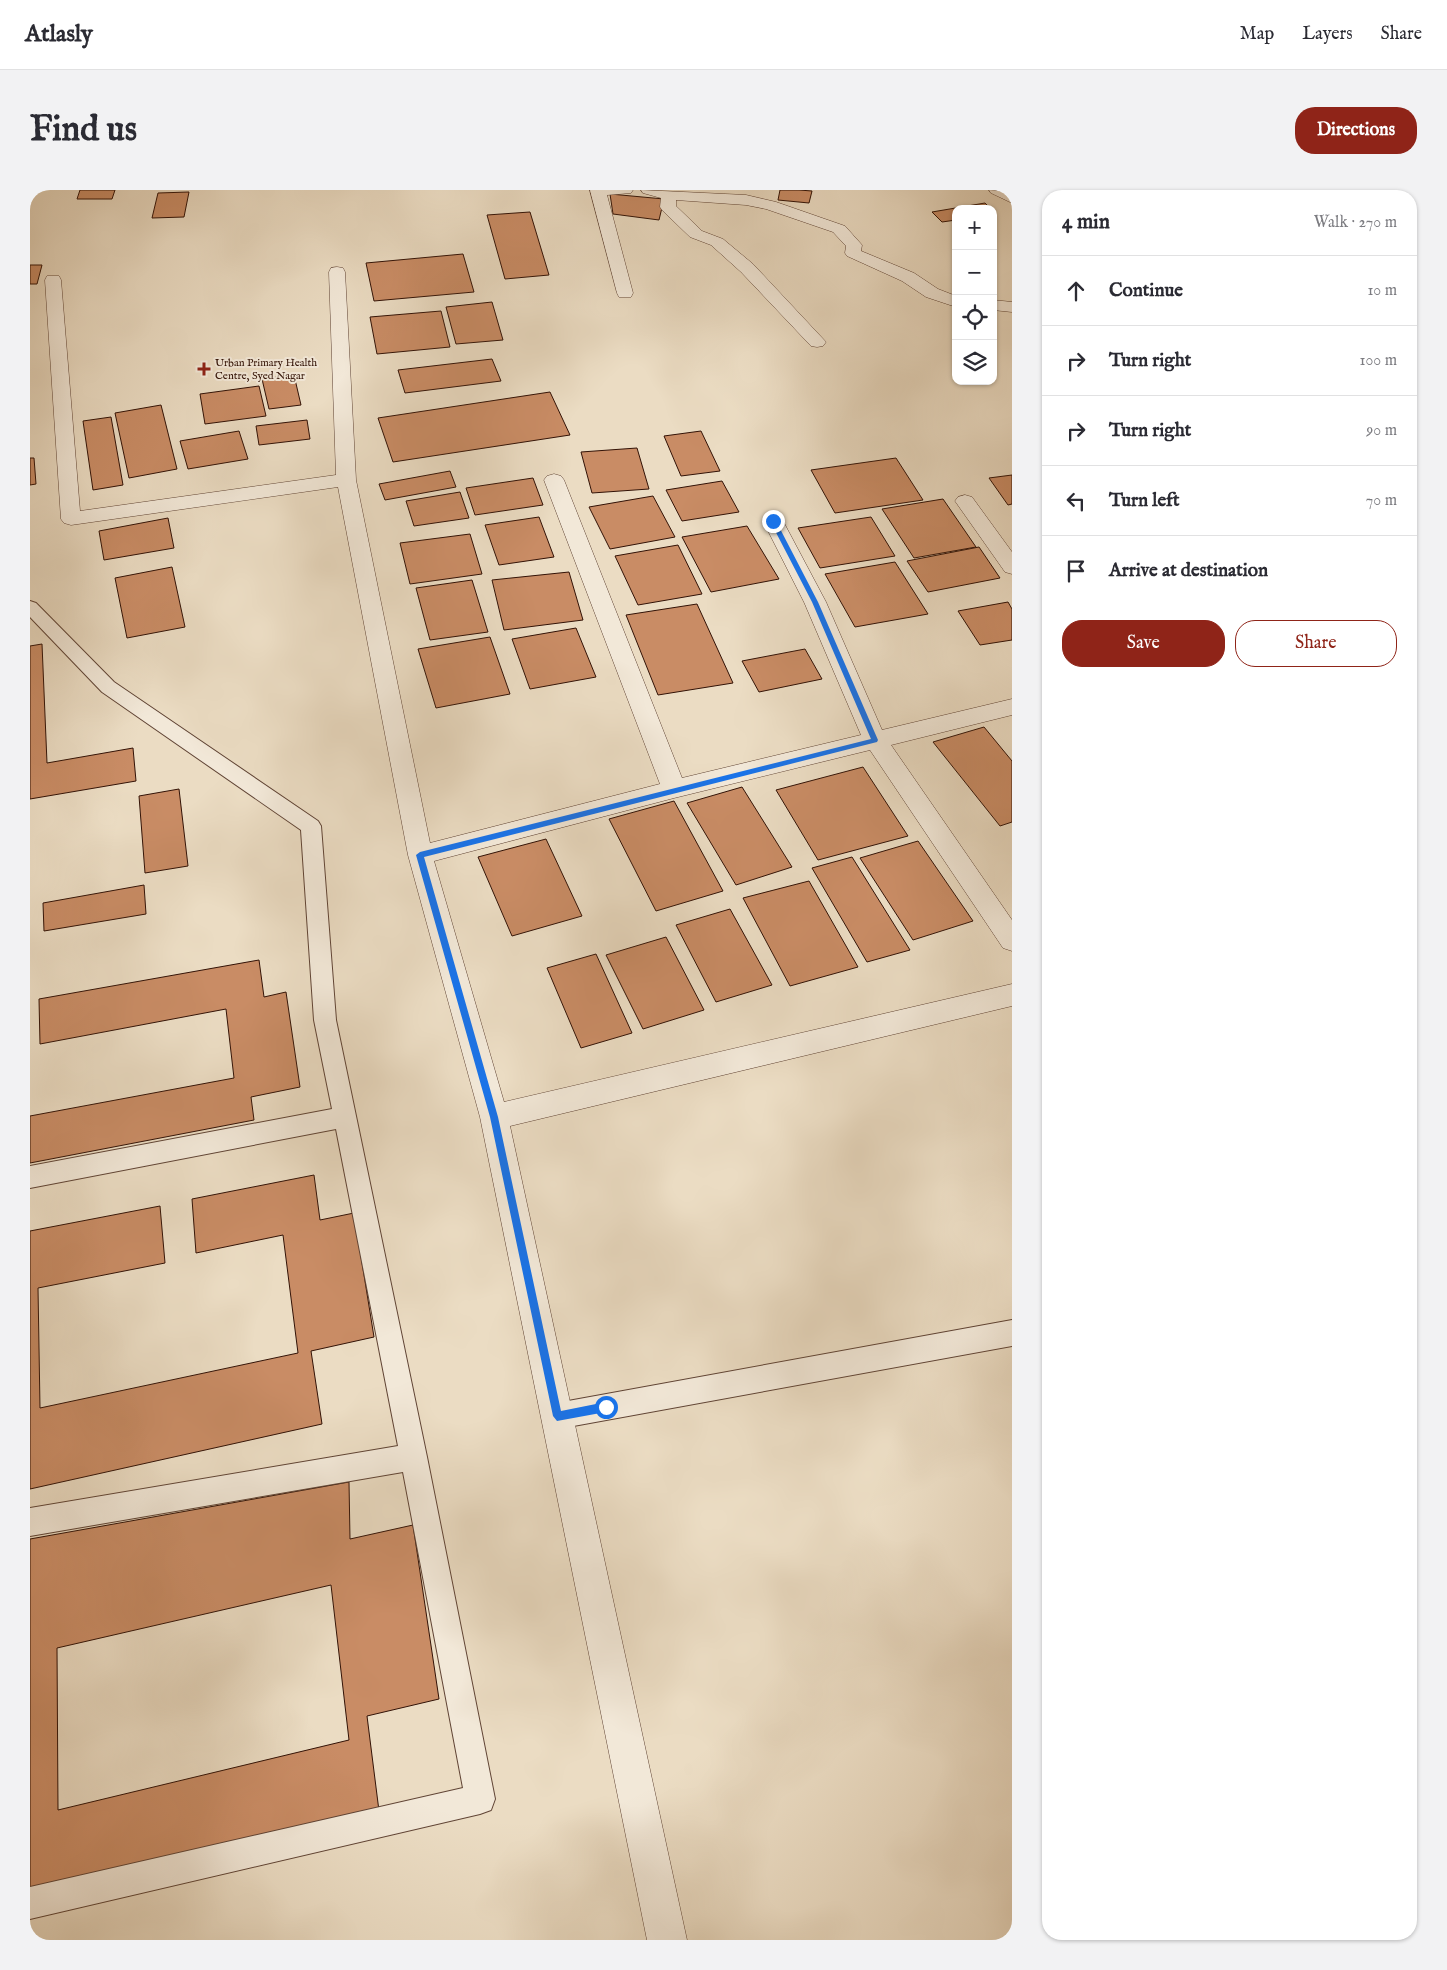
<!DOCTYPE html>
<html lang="en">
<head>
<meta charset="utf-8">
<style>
	:root { --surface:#fff; --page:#f2f2f3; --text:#2b2b33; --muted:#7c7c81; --line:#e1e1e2; --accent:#8f2418 }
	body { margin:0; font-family:"IM FELL English",serif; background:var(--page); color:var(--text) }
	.controls { position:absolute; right:15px; top:15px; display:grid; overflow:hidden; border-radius:10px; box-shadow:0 1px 4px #0004 }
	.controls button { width:45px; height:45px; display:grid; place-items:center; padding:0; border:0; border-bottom:1px solid var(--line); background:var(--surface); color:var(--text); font:25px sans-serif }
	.stop { position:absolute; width:15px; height:15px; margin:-11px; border:4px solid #1a73e8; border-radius:50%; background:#fff }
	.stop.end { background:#1a73e8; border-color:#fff; box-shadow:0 1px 5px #0008 }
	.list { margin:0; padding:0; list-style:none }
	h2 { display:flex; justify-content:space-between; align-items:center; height:65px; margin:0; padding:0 20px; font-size:21px }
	h2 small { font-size:16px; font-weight:400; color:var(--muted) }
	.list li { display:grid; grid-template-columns:32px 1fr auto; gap:15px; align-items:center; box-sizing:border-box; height:70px; padding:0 20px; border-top:1px solid var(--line) }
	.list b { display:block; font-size:19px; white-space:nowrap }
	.list em { font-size:16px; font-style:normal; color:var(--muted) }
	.actions { display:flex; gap:10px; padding:15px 20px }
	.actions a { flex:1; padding:11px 0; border:1px solid var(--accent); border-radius:20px; text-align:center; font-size:18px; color:var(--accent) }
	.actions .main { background:var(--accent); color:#fff }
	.icon { flex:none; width:28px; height:28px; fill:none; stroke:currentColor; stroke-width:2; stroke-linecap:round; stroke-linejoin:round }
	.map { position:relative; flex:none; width:982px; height:1750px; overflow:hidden; border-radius:20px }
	header { display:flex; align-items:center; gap:30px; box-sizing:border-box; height:70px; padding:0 25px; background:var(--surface); border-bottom:1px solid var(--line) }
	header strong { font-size:24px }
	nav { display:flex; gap:28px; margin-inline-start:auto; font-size:18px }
	.intro { display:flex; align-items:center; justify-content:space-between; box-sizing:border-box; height:120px; padding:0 30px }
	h1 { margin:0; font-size:35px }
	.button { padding:12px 22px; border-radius:20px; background:var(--accent); color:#fff; font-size:18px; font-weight:700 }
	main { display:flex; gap:30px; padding:0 30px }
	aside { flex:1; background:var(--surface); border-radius:20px; box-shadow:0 1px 4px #0004 }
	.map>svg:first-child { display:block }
	.building { fill:#c98c65; stroke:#321206; fill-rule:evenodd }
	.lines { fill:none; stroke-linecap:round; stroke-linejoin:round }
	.service-casing { stroke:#604435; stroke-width:2 }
	.minor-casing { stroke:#604435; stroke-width:1 }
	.tertiary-casing { stroke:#604435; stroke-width:1 }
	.service { fill:#f2e8d8; fill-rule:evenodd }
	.minor { fill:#f2e8d8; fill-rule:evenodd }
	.tertiary { fill:#f2e8d8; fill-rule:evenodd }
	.route { fill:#1a73e8 }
	.poi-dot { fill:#8f2418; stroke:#f2e8d8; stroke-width:2 }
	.labels { text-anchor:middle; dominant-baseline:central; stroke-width:4; stroke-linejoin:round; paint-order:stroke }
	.far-poi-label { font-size:11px; fill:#321206; stroke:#f2e8d8; text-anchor:start }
</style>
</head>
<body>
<header>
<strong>Atlasly</strong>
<nav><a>Map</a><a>Layers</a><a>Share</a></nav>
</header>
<div class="intro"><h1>Find us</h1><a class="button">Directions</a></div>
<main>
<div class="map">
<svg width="982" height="1750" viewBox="0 0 982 1750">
	<rect width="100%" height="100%" fill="#ebdcc3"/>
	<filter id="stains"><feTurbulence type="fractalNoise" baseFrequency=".004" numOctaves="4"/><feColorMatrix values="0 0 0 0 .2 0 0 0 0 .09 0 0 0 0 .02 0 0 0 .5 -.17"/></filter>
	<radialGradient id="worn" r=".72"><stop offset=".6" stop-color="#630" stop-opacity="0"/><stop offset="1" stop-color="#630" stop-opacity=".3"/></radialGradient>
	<!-- building -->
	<g class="building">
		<polygon points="50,0 85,0 82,9 47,9"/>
		<polygon points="750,0 769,0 782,1 779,13 748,10"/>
		<polygon points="159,2 154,27 122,28 128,3"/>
		<polygon points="580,4 634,9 629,30 583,24"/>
		<polygon points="955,13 961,19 926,19 926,30 912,32 902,22"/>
		<polygon points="500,22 519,85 475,89 457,25"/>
		<polygon points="433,64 444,102 344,111 336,73"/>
		<polygon points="0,75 12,75 7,94 0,94"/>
		<polygon points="462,112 473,150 426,154 416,117"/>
		<polygon points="411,121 420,157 347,164 340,127"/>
		<polygon points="462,169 471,191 375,203 368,180"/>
		<polygon points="264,185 271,215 239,219 232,189"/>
		<polygon points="229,196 236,226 175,234 170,204"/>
		<polygon points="520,202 540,245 363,272 348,228"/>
		<polygon points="131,215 147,279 99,288 85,223"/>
		<polygon points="81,227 93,295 63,300 53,231"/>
		<polygon points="277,230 280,249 229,255 226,236"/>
		<polygon points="209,241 218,269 158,279 150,251"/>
		<polygon points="671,241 690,281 651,286 634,246"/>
		<polygon points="607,258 619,299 562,303 551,262"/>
		<polygon points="0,268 4,268 6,294 0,295"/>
		<polygon points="866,268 893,310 805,323 781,280"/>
		<polygon points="420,281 426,297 355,310 349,294"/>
		<polygon points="982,285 982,314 978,315 959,288"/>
		<polygon points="503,288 513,315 445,325 436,298"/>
		<polygon points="692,291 709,322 652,331 636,300"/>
		<polygon points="430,302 439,328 384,336 376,311"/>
		<polygon points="623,306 645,347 580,359 559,317"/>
		<polygon points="913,309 946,357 884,368 852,319"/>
		<polygon points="509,327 524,367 469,375 455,335"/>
		<polygon points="841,327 865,366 790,378 768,338"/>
		<polygon points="138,328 144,358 74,370 69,341"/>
		<polygon points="717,336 749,389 681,402 652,347"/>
		<polygon points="440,344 452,384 380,394 370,353"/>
		<polygon points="648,355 672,404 608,415 585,366"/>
		<polygon points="949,357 970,388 898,402 877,371"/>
		<polygon points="865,372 898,424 825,437 795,384"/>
		<polygon points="142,377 155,437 97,448 85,388"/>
		<polygon points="539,382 553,430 474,440 462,390"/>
		<polygon points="442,390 458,442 400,450 386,398"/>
		<polygon points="978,412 982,419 982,450 950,455 928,421"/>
		<polygon points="667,414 703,493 628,505 596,425"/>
		<polygon points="546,438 566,487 500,499 482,449"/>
		<polygon points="460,447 480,504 406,518 388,459"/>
		<polygon points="12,454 17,573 103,558 106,591 0,609 0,456"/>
		<polygon points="775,459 792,489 729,502 712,471"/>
		<polygon points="954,537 982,571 982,632 970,636 903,552"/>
		<polygon points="833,577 878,646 788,670 746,600"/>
		<polygon points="712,597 762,677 706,695 657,613"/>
		<polygon points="149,599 158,676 115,683 109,606"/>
		<polygon points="644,611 693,701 626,721 579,629"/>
		<polygon points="516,649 552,726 482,746 448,667"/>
		<polygon points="888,651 943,731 883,750 830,668"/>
		<polygon points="822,667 880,760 837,772 782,678"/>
		<polygon points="779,691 828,777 760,796 713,708"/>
		<polygon points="114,695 116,724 14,741 13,713"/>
		<polygon points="700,719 742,795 686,812 646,735"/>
		<polygon points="636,747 674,820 613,839 576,765"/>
		<polygon points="566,764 602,843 551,858 517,778"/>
		<polygon points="229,770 234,807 256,802 270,897 221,907 224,930 0,973 0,926 204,888 196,819 10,854 9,809"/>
		<polygon points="284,985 290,1030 324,1023 344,1147 281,1161 292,1234 0,1299 0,1041 130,1016 135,1073 8,1098 10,1218 268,1163 253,1045 166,1063 162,1009"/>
		<path d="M 319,1292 L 320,1349 L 383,1335 L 409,1509 L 337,1526 L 349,1621 L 0,1699 L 0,1349 ZM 301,1395 L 319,1550 L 28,1620 L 27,1458 Z"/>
	</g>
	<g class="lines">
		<!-- service casing -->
		<g class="service-casing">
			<g id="service">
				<polygon points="0,411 6,413 84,492 288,631 291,636 306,830 397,1267 465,1609 461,1620 450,1624 0,1729 0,1697 433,1598 373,1282 0,1346 0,1318 368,1256 306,939 0,998 0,976 302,919 284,830 271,640 72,502 0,427"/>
				<polygon points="982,1130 982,1156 527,1239 518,1235 514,1226 518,1217 527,1213"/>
			</g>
		</g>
		<!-- minor casing -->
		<g class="minor-casing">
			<g id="minor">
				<polygon points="560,0 603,0 601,3 577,5 603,103 601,107 589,107 587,103"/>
				<polygon points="611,0 716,5 746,12 815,36 832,55 831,61 884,83 908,99 926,106 926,117 896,107 872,91 817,66 815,63 816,56 803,42 736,19 716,15 646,10 646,16 672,41 693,49 723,74 796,152 793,156 787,157 781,156 711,82 681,55 660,47 632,20 630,17 631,8 613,3"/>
				<polygon points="307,77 313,78 315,82 326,290 400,653 630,594 514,290 517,286 524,284 531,286 534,290 652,588 831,545 774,412 733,331 736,327 743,325 750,327 753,331 796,412 852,540 982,509 982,525 861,555 982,730 982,761 973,758 840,560 644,608 404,671 474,912 982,794 982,816 480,936 657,1750 617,1750 450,927 378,665 308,297 41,335 34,333 31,329 15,90 17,86 29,86 31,90 50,321 306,285 299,82 301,78"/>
				<polygon points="963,110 982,112 982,122 963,120"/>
				<polygon points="935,305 942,307 982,362 982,384 975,382 925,311 928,307"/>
			</g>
		</g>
		<!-- tertiary casing -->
		<g class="tertiary-casing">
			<polygon id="tertiary" points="959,0 982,2 982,13 961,3"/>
		</g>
		<!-- service -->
		<use href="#service" class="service"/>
		<!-- minor -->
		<use href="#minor" class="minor"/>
		<!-- tertiary -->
		<use href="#tertiary" class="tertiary"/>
	</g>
	<!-- route -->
	<polygon class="route" points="743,329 746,331 788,412 848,550 847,552 394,667 468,927 531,1221 576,1212 581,1217 576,1222 527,1231 523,1226 460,927 386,665 390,662 841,549 782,412 740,331"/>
	<!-- markers -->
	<path class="poi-dot" d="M171.5 171.5h5v5h5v5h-5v5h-5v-5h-5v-5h5z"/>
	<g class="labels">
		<!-- far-poi labels -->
		<g class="far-poi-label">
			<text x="185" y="173">Urban Primary Health<tspan x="185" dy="13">Centre, Syed Nagar</tspan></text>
		</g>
	</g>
	<rect width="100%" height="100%" filter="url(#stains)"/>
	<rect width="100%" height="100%" fill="url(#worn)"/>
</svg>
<div class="controls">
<button>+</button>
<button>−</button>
<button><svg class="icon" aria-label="locate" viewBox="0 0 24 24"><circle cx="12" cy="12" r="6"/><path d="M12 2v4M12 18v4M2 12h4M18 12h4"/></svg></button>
<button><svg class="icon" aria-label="layers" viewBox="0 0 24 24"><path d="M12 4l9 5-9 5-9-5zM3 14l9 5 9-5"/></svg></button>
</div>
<div class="stop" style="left:576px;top:1217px"></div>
<div class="stop end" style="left:743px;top:331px"></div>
</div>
<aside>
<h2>4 min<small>Walk · 270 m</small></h2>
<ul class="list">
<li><svg class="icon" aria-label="ahead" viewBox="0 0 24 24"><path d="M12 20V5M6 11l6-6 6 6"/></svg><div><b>Continue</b></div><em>10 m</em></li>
<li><svg class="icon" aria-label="right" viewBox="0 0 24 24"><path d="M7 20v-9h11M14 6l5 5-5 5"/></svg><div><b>Turn right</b></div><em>100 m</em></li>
<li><svg class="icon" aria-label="right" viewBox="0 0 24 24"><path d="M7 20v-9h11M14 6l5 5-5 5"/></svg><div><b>Turn right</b></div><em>90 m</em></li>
<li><svg class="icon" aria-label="left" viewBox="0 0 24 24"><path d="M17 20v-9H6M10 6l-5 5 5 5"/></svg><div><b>Turn left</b></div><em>70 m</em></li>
<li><svg class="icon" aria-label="arrive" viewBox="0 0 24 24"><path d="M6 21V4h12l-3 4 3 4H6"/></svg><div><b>Arrive at destination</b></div></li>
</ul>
<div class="actions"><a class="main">Save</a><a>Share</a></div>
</aside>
</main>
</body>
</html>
